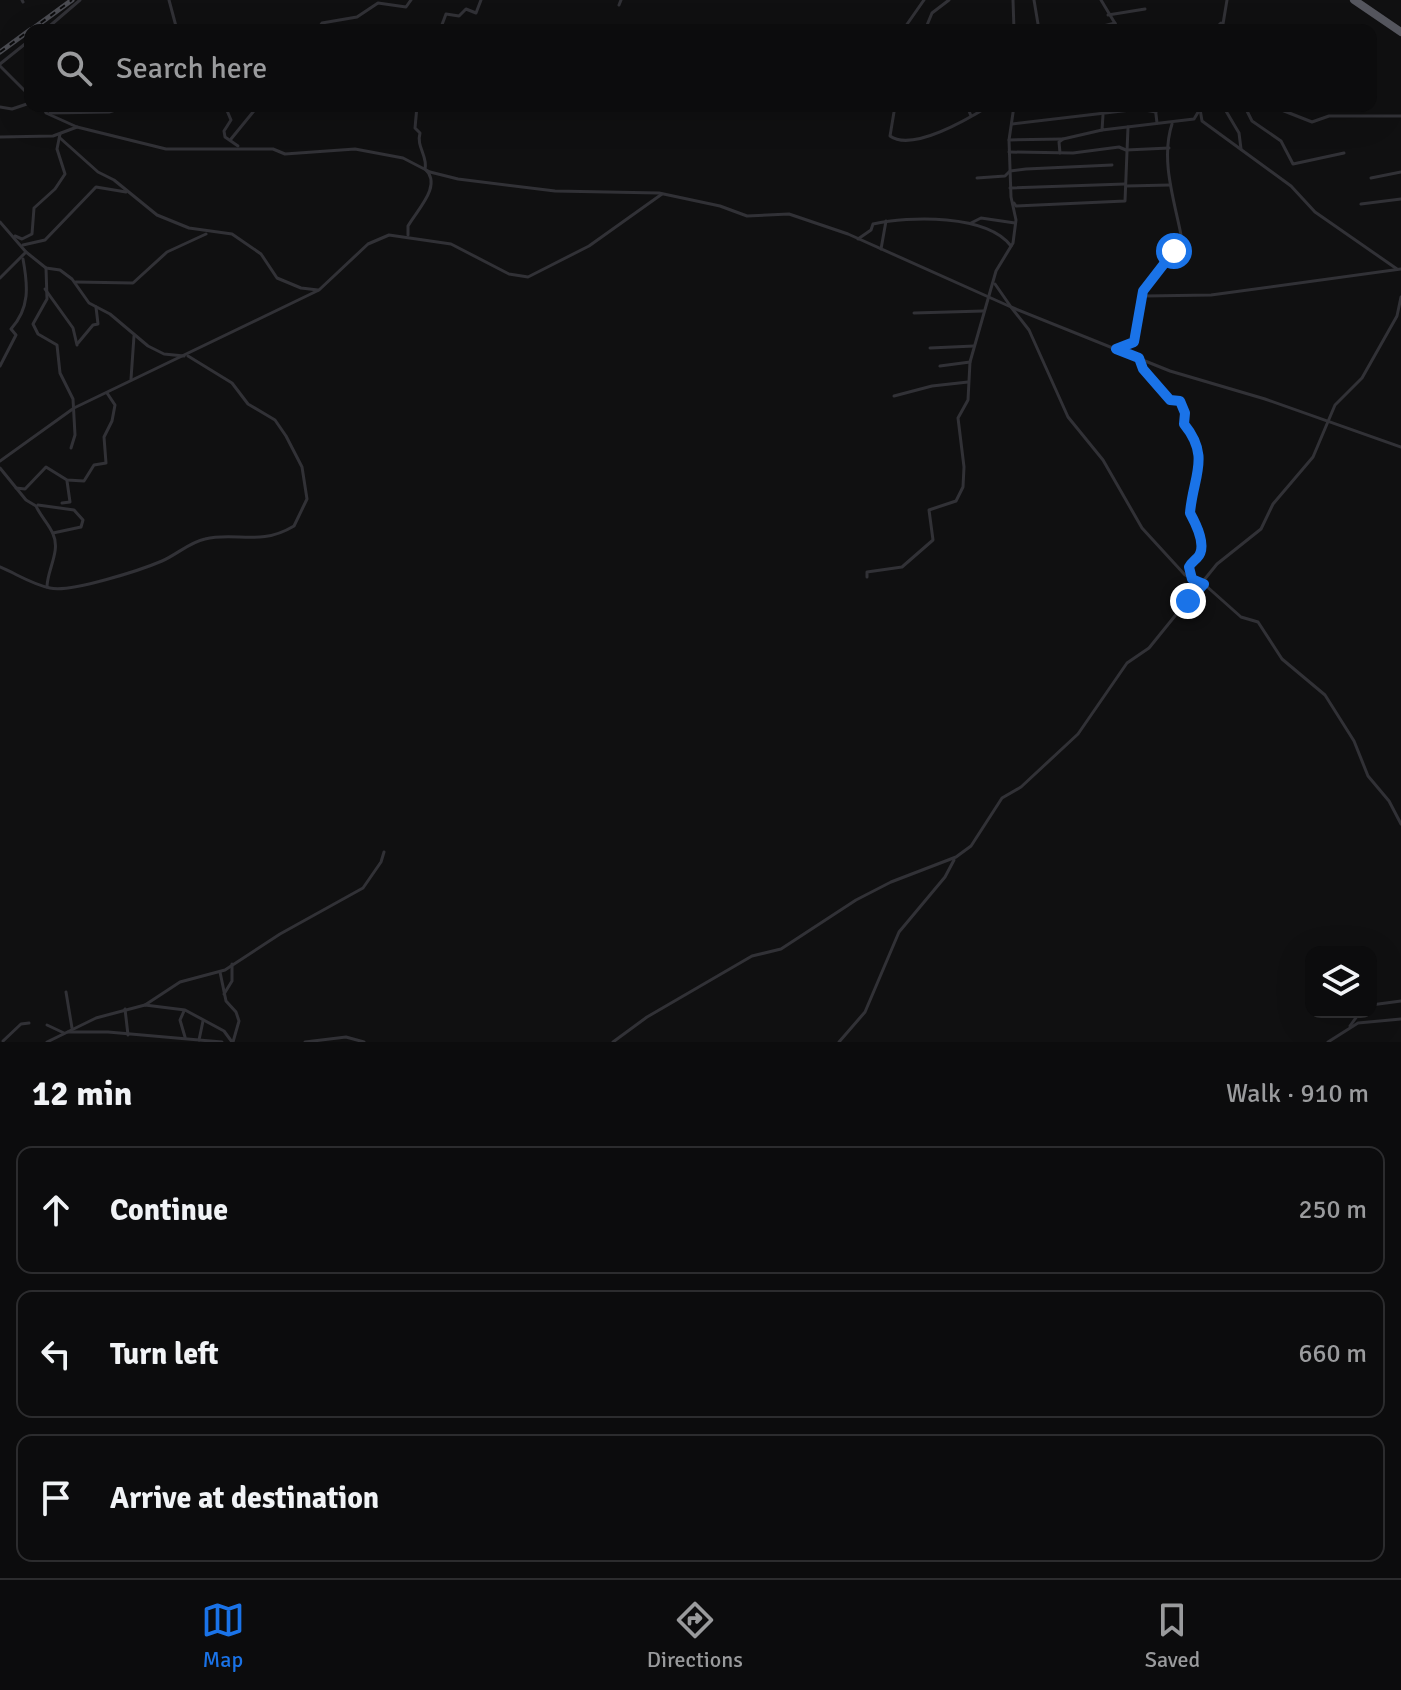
<!DOCTYPE html>
<html lang="en">
<head>
<meta charset="utf-8">
<style>
	:root { --surface:#0c0c0d; --page:#1a1a1b; --text:#f1f3f6; --muted:#9a9b9d; --line:#2c2c2e; --accent:#1a73e8 }
	body { margin:0; font-family:Signika,sans-serif; background:var(--page); color:var(--text) }
	.controls { position:absolute; right:24px; bottom:24px; display:grid; overflow:hidden; border-radius:16px; box-shadow:0 8px 32px #0002 }
	.controls button { width:72px; height:72px; display:grid; place-items:center; padding:0; border:0; border-bottom:2px solid var(--line); background:var(--surface); color:var(--text); font:40px sans-serif }
	.stop { position:absolute; width:24px; height:24px; margin:-18px; border:6px solid #1a73e8; border-radius:50%; background:#fff }
	.stop.end { background:#1a73e8; border-color:#fff; box-shadow:0 2px 8px #0008 }
	.list { margin:0; padding:0; list-style:none }
	h2 { display:flex; justify-content:space-between; align-items:center; height:104px; margin:0; padding:0 32px; font-size:34px }
	h2 small { font-size:26px; font-weight:400; color:var(--muted) }
	.list li { display:grid; grid-template-columns:52px 1fr auto; gap:24px; align-items:center; box-sizing:border-box; height:128px; margin:0 16px 16px; padding:0 16px; border:2px solid var(--line); border-radius:16px }
	.list b { display:block; font-size:30px; white-space:nowrap }
	.list em { font-size:26px; font-style:normal; color:var(--muted) }
	.icon { flex:none; width:44px; height:44px; fill:none; stroke:currentColor; stroke-width:2; stroke-linecap:round; stroke-linejoin:round }
	.map { position:relative; flex:none; width:1401px; height:1042px; overflow:hidden }
	.search { position:absolute; background:var(--surface); box-shadow:0 8px 32px #0002; left:24px; right:24px; top:24px; height:88px; display:flex; align-items:center; gap:20px; box-sizing:border-box; padding:0 28px; border-radius:16px; color:var(--muted); font-size:30px }
	.sheet { height:536px; background:var(--surface) }
	nav { display:flex; justify-content:space-around; align-items:center; box-sizing:border-box; height:112px; border-top:2px solid var(--line); background:var(--surface); font-size:22px; color:var(--muted) }
	nav a { display:grid; justify-items:center; gap:4px }
	nav .on { color:var(--accent) }
	.map>svg:first-child { display:block }
	.lines { fill:none; stroke-linecap:round; stroke-linejoin:round }
	.minor { stroke:#313136; stroke-width:3 }
	.trunk { stroke:#55565e; stroke-width:8 }
	.rail-casing { stroke:#4a4b51; stroke-width:5 }
	.rail { stroke:#0b0b0c; stroke-width:2; stroke-dasharray:6; stroke-linecap:butt }
	.route { stroke:#1a73e8; stroke-width:10 }
</style>
</head>
<body>
<div class="map">
<svg width="1401" height="1042" viewBox="0 0 1401 1042">
	<rect width="100%" height="100%" fill="#101011"/>
	<g class="lines">
		<!-- minor -->
		<g class="minor">
			<polyline points="22,0 23,2"/>
			<polyline points="169,0 177,30"/>
			<polyline points="1013,0 1014,30"/>
			<polyline points="1034,0 1039,30"/>
			<polyline points="1101,0 1119,30"/>
			<polyline points="619,5 621,0"/>
			<polyline points="1108,15 1145,9"/>
			<polyline points="45,30 80,0"/>
			<polyline points="317,30 322,23 357,17 378,3 406,7 411,0"/>
			<polyline points="440,30 446,14 459,16 466,9 476,13 481,0"/>
			<polyline points="903,30 924,0"/>
			<polyline points="925,30 932,13 949,0"/>
			<polyline points="1088,30 1115,23"/>
			<polyline points="1214,30 1221,23"/>
			<polyline points="1222,30 1227,0"/>
			<polyline points="0,64 30,40"/>
			<polyline points="0,66 30,96"/>
			<polyline points="43,106 46,113 77,127 166,149 273,149 285,154 355,149 403,158 430,172 458,179 555,191 659,193 720,206 747,216 789,214 848,234 1011,307 1029,330 1068,417 1103,460 1142,528 1185,575 1204,584 1241,617 1258,622 1282,659 1325,695 1354,741 1368,776 1389,801 1401,824"/>
			<polyline points="225,106 231,120 224,131 225,137 238,146"/>
			<path d="M 895,106 L 890,136 C 912,152 968,119 989,106"/>
			<polyline points="967,106 971,116"/>
			<polyline points="1139,106 1139,109 1156,112"/>
			<polyline points="1155,106 1157,123"/>
			<polyline points="1223,106 1239,133 1241,149"/>
			<polyline points="1242,106 1274,107 1312,122 1329,116 1401,116"/>
			<polyline points="0,107 12,109 30,103"/>
			<polyline points="1245,107 1252,121 1281,141 1293,164 1344,153"/>
			<polyline points="1200,109 1202,121 1291,186 1315,212 1397,269"/>
			<polyline points="50,113 109,112 128,106"/>
			<polyline points="1103,115 1102,130 1194,119 1200,109 1207,106"/>
			<polyline points="1012,124 1139,109"/>
			<polyline points="0,137 53,136 77,127"/>
			<polyline points="60,138 98,172 114,180 157,215 189,228 232,234 261,254 277,278 301,288 318,290"/>
			<polyline points="231,139 258,106"/>
			<polyline points="1009,140 1063,139"/>
			<polyline points="1009,152 1073,153 1119,147 1126,150 1169,148"/>
			<polyline points="1060,153 1059,142 1063,139 1102,130"/>
			<polyline points="977,178 1005,176 1010,171 1026,169 1112,165"/>
			<polyline points="1371,178 1401,172"/>
			<polyline points="1126,186 1170,185"/>
			<polyline points="1010,188 1125,184"/>
			<polyline points="1014,203 1016,206 1125,201 1128,127"/>
			<polyline points="1361,204 1401,199"/>
			<polyline points="0,222 26,252 46,268 60,270 72,279 89,303 110,314 148,346 164,354 184,356"/>
			<polyline points="971,223 981,218 1015,223"/>
			<path d="M 408,235 L 408,226 C 417,210 443,185 425,169 C 428,156 416,147 420,133 L 415,128 L 417,106"/>
			<polyline points="15,236 22,239 32,234 34,208 55,189 65,174 57,149 60,134"/>
			<path d="M 858,239 L 871,230 L 873,224 C 909,216 987,214 1011,246"/>
			<polyline points="23,245 45,240 96,187 126,192"/>
			<polyline points="881,249 886,221"/>
			<polyline points="46,268 47,299 33,324 38,334 57,345 60,373 73,399 75,435 71,448"/>
			<polyline points="0,278 26,252"/>
			<polyline points="76,282 133,283 167,252 206,234"/>
			<polyline points="995,284 1011,307 1170,371 1265,399 1401,447"/>
			<polyline points="45,289 73,328 77,345"/>
			<polyline points="1145,296 1211,295 1401,269"/>
			<polyline points="914,313 983,311"/>
			<polyline points="78,343 93,325 98,324 96,307"/>
			<polyline points="930,348 974,346"/>
			<path d="M 1119,349 L 1136,338 L 1143,291 L 1182,240 C 1175,202 1160,161 1172,124"/>
			<path d="M 1139,358 L 1143,369 L 1170,400 L 1180,401 L 1185,413 L 1184,424 C 1211,457 1194,476 1190,513 C 1196,524 1208,546 1197,558 C 1194,561 1191,563 1189,567 L 1192,579"/>
			<path d="M 0,366 L 16,335 L 11,329 C 30,308 28,286 23,259"/>
			<polyline points="940,366 970,362"/>
			<polyline points="131,379 134,336"/>
			<polyline points="894,396 932,386 968,382"/>
			<polyline points="0,461 74,408 319,290 368,244 389,235 451,244 509,274 528,277 589,246 662,194"/>
			<path d="M 0,468 L 26,500 L 36,506 C 41,517 49,524 53,534 C 61,551 47,570 47,587"/>
			<polyline points="16,488 25,489 46,467 67,480 84,481 94,465 106,463 104,437 112,421 115,405 107,393"/>
			<polyline points="62,503 70,502 67,481"/>
			<polyline points="38,505 74,510 83,520 81,527 53,533"/>
			<path d="M 0,567 C 17,574 31,584 50,588 C 70,593 141,570 162,561 C 176,555 190,542 205,539 C 236,531 259,547 294,526 L 307,499 L 302,467 L 286,436 L 275,420 L 248,404 L 232,383 L 188,356"/>
			<polyline points="867,577 867,572 902,567 933,540 929,510 956,501 963,487 964,467 958,418 968,400 970,362 996,271 1013,243 1016,220 1011,197 1009,140 1014,106"/>
			<polyline points="220,972 226,1001 236,1012 239,1021 233,1042"/>
			<polyline points="66,992 72,1028"/>
			<polyline points="224,994 232,981 232,964"/>
			<polyline points="145,1005 180,982 225,970 280,934 363,888 381,862 384,852"/>
			<polyline points="1371,1005 1401,1001"/>
			<polyline points="125,1009 128,1035"/>
			<polyline points="184,1011 180,1020 185,1037"/>
			<polyline points="47,1025 64,1033"/>
			<polyline points="1350,1026 1360,1012"/>
			<polyline points="68,1032 108,1032 199,1040 203,1021"/>
			<polyline points="199,1040 222,1042"/>
			<polyline points="3,1041 21,1024 29,1023"/>
			<polyline points="47,1042 96,1018 145,1005 185,1010 224,1031 232,1042"/>
			<polyline points="305,1042 346,1037 364,1042"/>
			<polyline points="613,1042 647,1017 752,956 781,949 856,900 891,882 956,857 971,846 1002,798 1021,787 1078,734 1127,663 1149,648 1217,564 1261,529 1273,504 1313,457 1335,405 1362,378 1397,316 1401,297"/>
			<polyline points="839,1042 865,1012 899,932 945,877 954,860"/>
			<polyline points="1328,1042 1358,1023 1401,1019"/>
		</g>
		<!-- trunk -->
		<polyline class="trunk" points="1354,0 1401,32"/>
		<!-- rail casing -->
		<g class="rail-casing">
			<g id="rail">
				<polyline points="31,30 72,0"/>
				<polyline points="0,52 30,30"/>
			</g>
		</g>
		<!-- rail -->
		<use href="#rail" class="rail"/>
	</g>
	<g class="lines">
		<!-- route -->
		<path class="route" d="M 1174,251 L 1143,291 L 1134,342 L 1116,349 L 1139,358 L 1143,369 L 1170,400 L 1180,401 L 1185,413 L 1184,424 C 1211,457 1193,476 1190,513 C 1196,524 1208,547 1197,558 C 1194,561 1191,563 1189,567 L 1192,579 L 1204,584 L 1188,601"/>
	</g>
</svg>
<div class="controls">
<button><svg class="icon" aria-label="layers" viewBox="0 0 24 24"><path d="M12 4l9 5-9 5-9-5zM3 14l9 5 9-5"/></svg></button>
</div>
<div class="stop" style="left:1174px;top:251px"></div>
<div class="stop end" style="left:1188px;top:601px"></div>
<div class="search"><svg class="icon" aria-label="search" viewBox="0 0 24 24"><circle cx="10" cy="10" r="6"/><path d="M15 15l6 6"/></svg>Search here</div>
</div>
<section class="sheet">
<h2>12 min<small>Walk · 910 m</small></h2>
<ul class="list">
<li><svg class="icon" aria-label="ahead" viewBox="0 0 24 24"><path d="M12 20V5M6 11l6-6 6 6"/></svg><div><b>Continue</b></div><em>250 m</em></li>
<li><svg class="icon" aria-label="left" viewBox="0 0 24 24"><path d="M17 20v-9H6M10 6l-5 5 5 5"/></svg><div><b>Turn left</b></div><em>660 m</em></li>
<li><svg class="icon" aria-label="arrive" viewBox="0 0 24 24"><path d="M6 21V4h12l-3 4 3 4H6"/></svg><div><b>Arrive at destination</b></div></li>
</ul>
</section>
<nav>
<a class="on"><svg class="icon" aria-label="map" viewBox="0 0 24 24"><path d="M3 6l6-2 6 2 6-2v14l-6 2-6-2-6 2zM9 4v14M15 6v14"/></svg>Map</a>
<a><svg class="icon" aria-label="directions" viewBox="0 0 24 24"><path d="M12 3l9 9-9 9-9-9zM9 14v-3h6M13 9l2 2-2 2"/></svg>Directions</a>
<a><svg class="icon" aria-label="saved" viewBox="0 0 24 24"><path d="M7 4h10v16l-5-4-5 4z"/></svg>Saved</a>
</nav>
</body>
</html>
